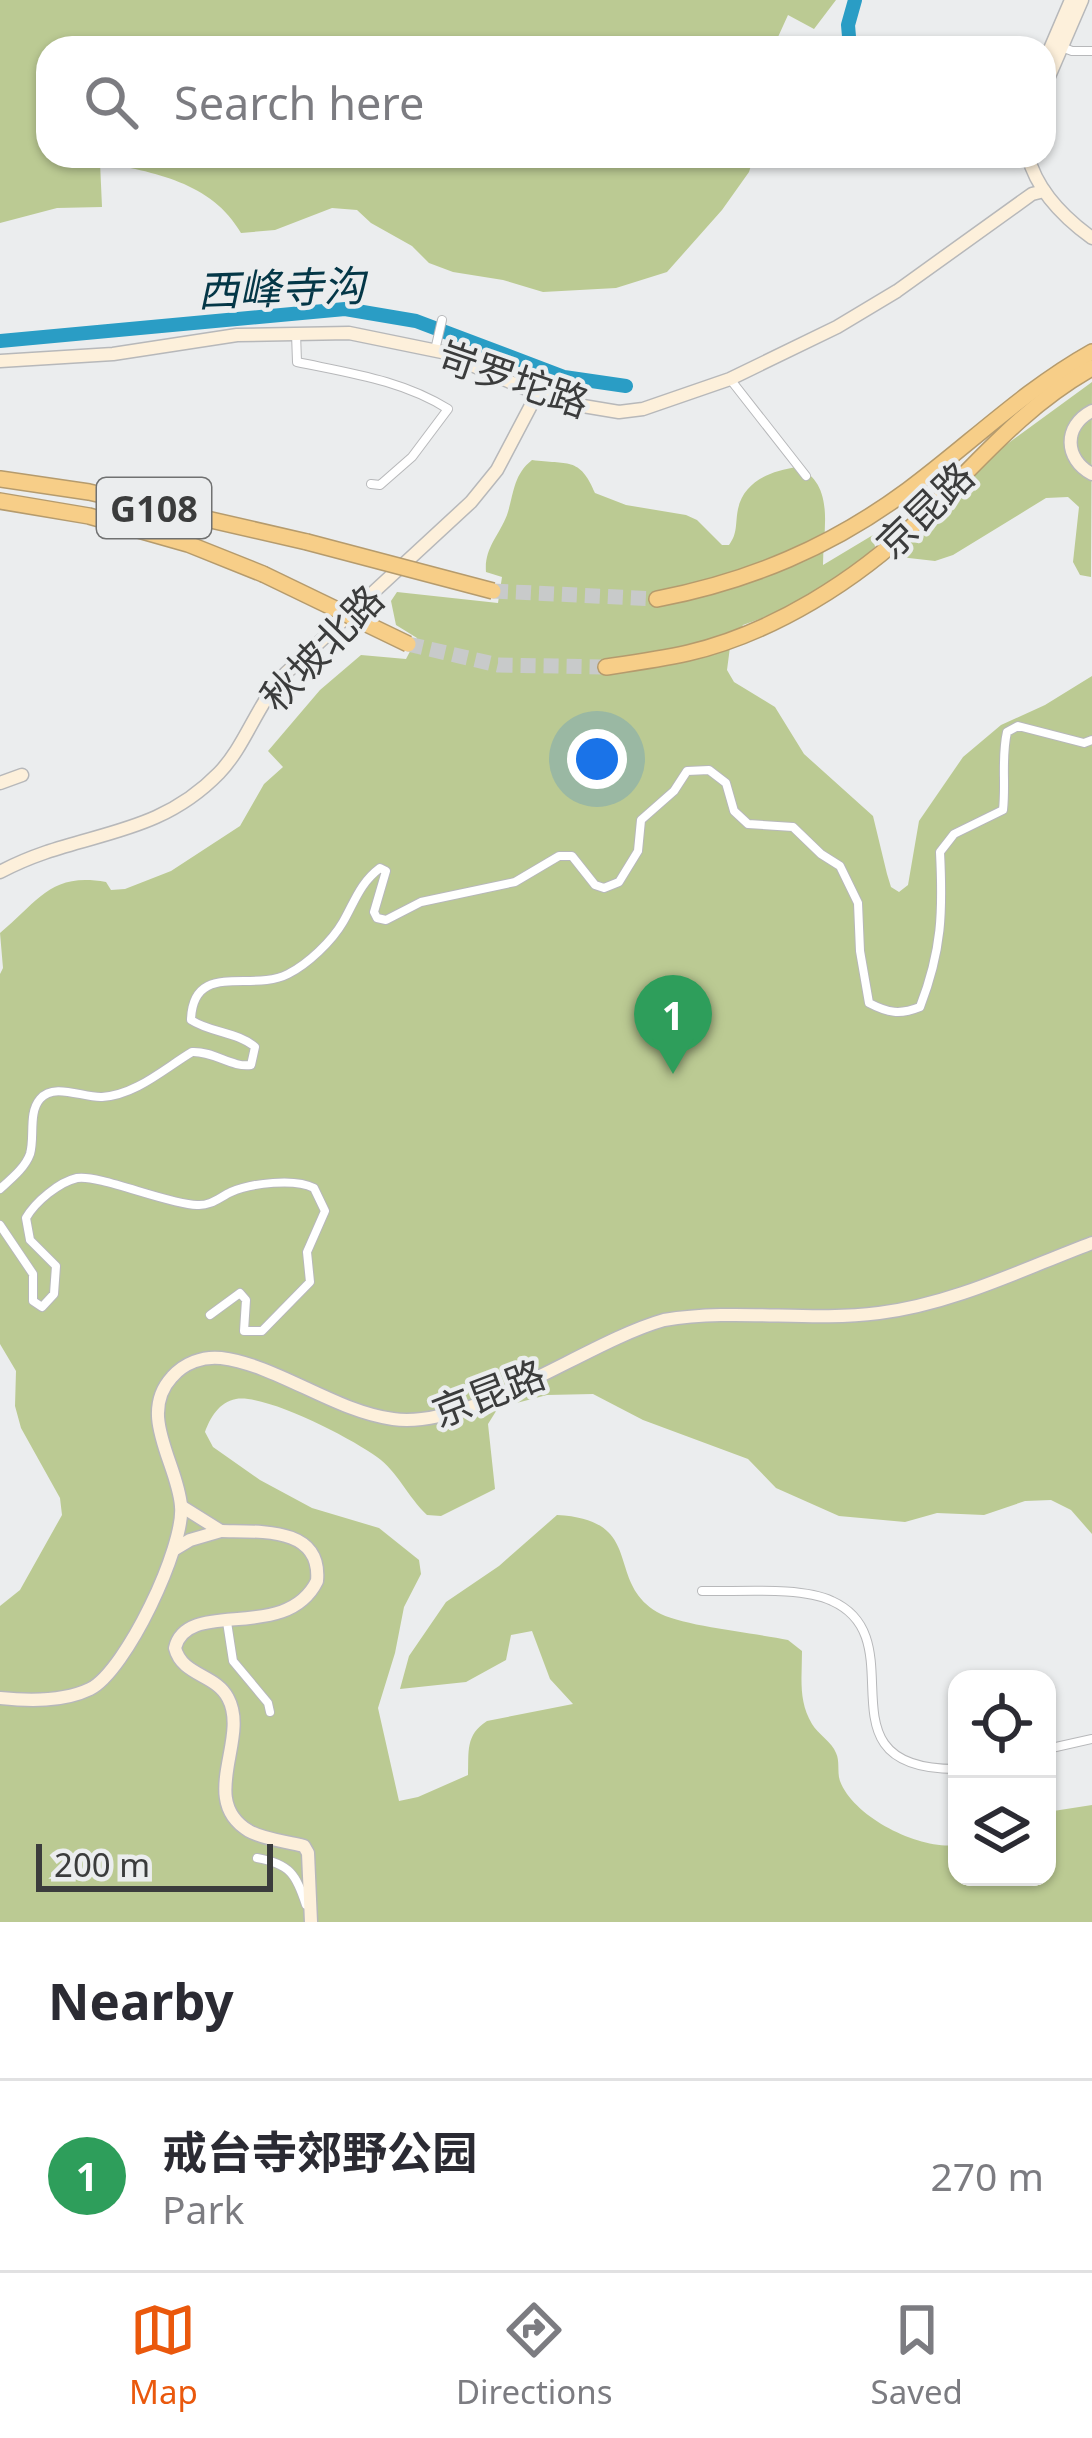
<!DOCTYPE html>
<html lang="en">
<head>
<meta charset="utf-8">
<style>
	:root { --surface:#fff; --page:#f7f7f7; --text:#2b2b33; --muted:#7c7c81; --line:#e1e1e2; --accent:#ea580c }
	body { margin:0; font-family:"Noto Sans","Noto Sans SC",sans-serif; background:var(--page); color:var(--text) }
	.controls { position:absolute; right:36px; bottom:36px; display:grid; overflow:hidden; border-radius:24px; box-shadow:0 3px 9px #0004 }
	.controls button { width:108px; height:108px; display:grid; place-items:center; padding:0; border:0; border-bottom:3px solid var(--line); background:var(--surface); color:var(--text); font:60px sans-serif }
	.scale { position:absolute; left:36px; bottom:30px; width:237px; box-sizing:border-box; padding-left:12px; border:6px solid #3b3c3c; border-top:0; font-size:33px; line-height:42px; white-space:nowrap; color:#3b3c3c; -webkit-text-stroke:9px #ebedee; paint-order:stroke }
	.you { position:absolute; left:597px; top:759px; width:42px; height:42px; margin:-30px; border:9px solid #fff; border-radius:50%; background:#1a73e8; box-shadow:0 0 0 18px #1a73e833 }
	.badge { display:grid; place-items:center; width:78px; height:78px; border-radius:50%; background:var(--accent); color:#fff; font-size:39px; font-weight:700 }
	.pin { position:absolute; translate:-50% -99px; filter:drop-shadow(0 3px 6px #0008) }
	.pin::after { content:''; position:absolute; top:63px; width:42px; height:36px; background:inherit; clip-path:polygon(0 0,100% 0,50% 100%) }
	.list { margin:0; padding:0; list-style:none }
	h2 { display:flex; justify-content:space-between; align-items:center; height:156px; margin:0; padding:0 48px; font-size:51px }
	h2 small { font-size:39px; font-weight:400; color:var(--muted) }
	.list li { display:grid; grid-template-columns:78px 1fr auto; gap:36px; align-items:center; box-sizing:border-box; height:192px; padding:0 48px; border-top:3px solid var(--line) }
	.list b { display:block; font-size:45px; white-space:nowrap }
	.list p { margin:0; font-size:39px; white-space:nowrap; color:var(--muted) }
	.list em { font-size:39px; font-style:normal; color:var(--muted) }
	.icon { flex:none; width:66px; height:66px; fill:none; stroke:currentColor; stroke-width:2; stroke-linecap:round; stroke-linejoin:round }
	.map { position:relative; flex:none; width:1092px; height:1922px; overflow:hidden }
	.search { position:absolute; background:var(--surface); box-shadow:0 3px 9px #0004; left:36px; right:36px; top:36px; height:132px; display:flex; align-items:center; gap:30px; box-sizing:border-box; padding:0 42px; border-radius:36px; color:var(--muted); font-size:45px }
	.sheet { height:348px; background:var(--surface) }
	nav { display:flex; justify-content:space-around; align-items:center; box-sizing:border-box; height:168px; border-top:3px solid var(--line); background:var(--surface); font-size:33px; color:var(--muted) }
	nav a { display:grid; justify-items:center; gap:6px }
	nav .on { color:var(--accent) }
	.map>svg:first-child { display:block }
	.green { fill:#bbca93 }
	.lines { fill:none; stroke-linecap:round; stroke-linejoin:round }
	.river { stroke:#2a9dc5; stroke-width:14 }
	.highway-tunnel { stroke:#c8caca; stroke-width:15; stroke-dasharray:15 8; stroke-linecap:butt }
	.street-casing { stroke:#b7b8ba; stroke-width:10 }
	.secondary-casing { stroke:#b7b8ba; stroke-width:15 }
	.highway-casing { stroke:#b59b6d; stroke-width:18 }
	.street { stroke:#fff; stroke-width:8 }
	.secondary { stroke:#fdf0db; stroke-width:12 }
	.highway { stroke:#f7ce88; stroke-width:15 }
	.highway-bridge-casing { stroke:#b59b6d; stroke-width:18; stroke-linecap:butt }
	.highway-bridge { stroke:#f7ce88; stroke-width:15 }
	.labels { text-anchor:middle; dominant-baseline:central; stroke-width:9; stroke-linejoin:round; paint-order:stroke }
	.shield { fill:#ebedee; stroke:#707171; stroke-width:3 }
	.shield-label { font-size:36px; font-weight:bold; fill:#3b3c3c }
	.street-label { font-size:39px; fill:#3b3c3c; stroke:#ebedee }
	.water-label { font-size:42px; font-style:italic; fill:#043747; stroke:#ebedee }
</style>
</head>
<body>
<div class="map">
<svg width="1092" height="1922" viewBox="0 0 1092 1922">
	<rect width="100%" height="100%" fill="#ebedee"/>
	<!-- green -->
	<g class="green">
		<path d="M 0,0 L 836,0 L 814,29 L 788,15 L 773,48 L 48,48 L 48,156 L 754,156 L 749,172 L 722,210 L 667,272 L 616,288 L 543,292 L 503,280 L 453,272 L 429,263 L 412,246 L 371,223 L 357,210 L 332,208 L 275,230 L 241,233 C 212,182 153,172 100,162 L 102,207 L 57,208 L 0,223 Z"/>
		<polygon points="1092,382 1091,577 1080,575 1073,562 1079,507 1068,497 1046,498 953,555 935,561 900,557 905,547 999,450"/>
		<path d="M 532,460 C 567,465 580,456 595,493 L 626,505 L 686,515 L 697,520 L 722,545 L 729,545 C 738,533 735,524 738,509 C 744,481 771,471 797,467 C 836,484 823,529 823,565 L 873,535 L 875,547 C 841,583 790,609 743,625 L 730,647 L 727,670 L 734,682 L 775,707 L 804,754 L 873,816 L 887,874 L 891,887 L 899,892 L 908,885 L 919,821 L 963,757 L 1001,725 L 1045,705 L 1092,676 L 1092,1534 L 1071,1510 L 1051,1500 L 1025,1501 L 984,1515 L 937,1513 L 905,1522 L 839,1516 L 776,1488 L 748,1459 L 643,1420 L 593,1394 L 547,1395 L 498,1408 L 488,1424 L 495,1489 L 441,1516 L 427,1515 C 408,1497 397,1471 377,1457 C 351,1438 266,1394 236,1399 C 219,1402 210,1418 205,1432 L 213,1447 L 260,1480 L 312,1508 L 379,1528 L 419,1560 L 421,1574 L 404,1607 L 395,1653 L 378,1708 L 399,1801 L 418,1797 L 468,1775 C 469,1752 465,1735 487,1721 L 573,1704 L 550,1679 L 532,1631 L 511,1635 L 506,1660 L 466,1682 L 400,1689 L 409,1656 L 446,1602 L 499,1566 L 557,1515 C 647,1520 604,1580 657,1612 C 680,1626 756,1633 788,1640 L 802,1651 C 802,1677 798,1701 812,1724 C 818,1734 832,1742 836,1753 C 840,1761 837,1772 840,1781 C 854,1818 920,1850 957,1845 L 957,1877 L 1047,1877 L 1047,1812 L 1092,1805 L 1092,1922 L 0,1922 L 0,1606 L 20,1590 L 62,1515 L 60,1498 L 21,1428 L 15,1406 L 16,1371 L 0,1344 L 0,974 L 3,968 L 0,933 C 39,901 50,872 106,882 L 111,890 L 125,889 L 171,871 L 240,826 L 264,784 L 283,767 L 268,751 L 320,690 L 361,655 L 406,659 L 417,638 L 396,625 L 391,601 L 397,592 L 498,603 L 502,577 L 486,572 C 484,548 499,536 507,515 C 514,494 513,475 532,460 Z"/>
	</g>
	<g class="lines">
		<!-- river -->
		<g class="river">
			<polyline points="850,48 848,25 855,0"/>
			<polyline points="0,341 345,309 416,321 564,377 626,386"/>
		</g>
		<!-- highway-tunnel -->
		<g class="highway-tunnel">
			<polyline points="493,591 657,599"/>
			<polyline points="408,644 498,665 606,667"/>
		</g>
		<!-- street casing -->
		<g class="street-casing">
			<g id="street">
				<polyline points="1059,46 1072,51 1092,51"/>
				<path d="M 296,333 L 297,362 C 349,373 402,380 448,409 L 412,457 L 380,485 L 371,484"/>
				<polyline points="435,350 442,320"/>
				<polyline points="730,379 806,476"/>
				<path d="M 0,1189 C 11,1179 25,1168 30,1154 C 35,1137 28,1113 40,1099 C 54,1082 83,1098 102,1097 C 136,1095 165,1068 192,1052 C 214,1051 232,1068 251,1065 L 255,1047 C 238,1032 211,1033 191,1020 C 193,960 251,993 288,974 C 308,964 332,941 343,922 C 355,901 360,883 380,868 L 386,871 L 374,912 L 377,918 L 386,920 L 421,902 L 515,882 L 559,856 L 572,856 L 595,885 L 604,888 L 619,882 L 638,851 L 641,820 L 674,791 L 687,771 L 709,770 L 726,783 L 734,811 L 748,824 L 793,827 L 821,854 L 840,866 L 858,903 L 860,951 L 869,1003 C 888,1013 900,1015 920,1007 C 942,950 943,912 940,852 L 954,834 L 1003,810 C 1006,783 1001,758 1007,732 L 1018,726 L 1084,743 L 1092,740"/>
				<path d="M 0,1225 L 33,1274 L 33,1301 L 42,1307 L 54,1294 L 56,1266 L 30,1240 L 26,1218 C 35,1202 59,1182 77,1178 C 98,1174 167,1204 197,1205 C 211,1206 220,1197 231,1192 C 252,1183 295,1178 314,1188 L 325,1211 L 307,1252 L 310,1282 L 262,1331 L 244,1331 L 246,1300 L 240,1293 L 210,1315"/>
				<path d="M 702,1591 C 738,1592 801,1586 832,1601 C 919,1640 812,1770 957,1769"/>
				<polyline points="227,1622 233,1661 268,1703 270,1712"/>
				<polyline points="1047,1749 1092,1739"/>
				<path d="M 257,1858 C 290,1864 296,1874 306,1905"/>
			</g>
		</g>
		<!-- secondary casing -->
		<g class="secondary-casing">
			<g id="secondary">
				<polyline points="1044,63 1071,0"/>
				<polyline points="1044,88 1082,0"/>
				<path d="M 1028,156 C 1037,191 1063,217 1092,238"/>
				<polyline points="0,361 113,354 237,335 349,333 442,352 533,392 571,404 619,412 643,409 730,379 837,327 897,291 1032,194 1044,191"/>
				<path d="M 1092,411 C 1063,426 1064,459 1092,474"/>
				<polyline points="0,783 22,775"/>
				<path d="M 0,872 C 78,830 153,841 219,773 C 246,745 256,705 286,673 L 471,502 L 497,470 L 537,394"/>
				<path d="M 221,1531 C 259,1532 322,1526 317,1581 C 286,1644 187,1597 175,1648 C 182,1676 216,1674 228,1698 C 250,1739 197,1800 249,1831 C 265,1840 286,1841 304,1846 L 308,1853 L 311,1922"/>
				<polyline points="175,1549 190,1540 221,1531 181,1506"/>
				<path d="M 0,1698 C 29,1701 63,1702 90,1689 C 126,1671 185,1546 181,1506 C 178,1464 137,1415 172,1377 C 184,1363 203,1356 221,1358 C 277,1365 334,1411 393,1419 C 471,1430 586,1342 664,1320 C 735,1308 808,1322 879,1313 C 953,1304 1023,1269 1092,1243"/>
			</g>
		</g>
		<!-- highway casing -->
		<g class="highway-casing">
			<g id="highway">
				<polyline points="0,479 89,492 307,542"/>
				<polyline points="0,501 89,516 188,544 263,574"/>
				<path d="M 657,599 C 750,581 831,547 908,490 C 970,444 1024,390 1092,352"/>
				<path d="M 606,667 C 633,663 661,659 688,653 C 773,633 857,580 919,520 C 975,466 1022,407 1092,368"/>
			</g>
		</g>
		<!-- street -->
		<use href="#street" class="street"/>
		<!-- secondary -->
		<use href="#secondary" class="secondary"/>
		<!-- highway -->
		<use href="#highway" class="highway"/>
		<!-- highway-bridge casing -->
		<g class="highway-bridge-casing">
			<g id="highway-bridge">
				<polyline points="307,542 493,591"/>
				<polyline points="263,574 408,644"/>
			</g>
		</g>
		<!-- highway-bridge -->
		<use href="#highway-bridge" class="highway-bridge"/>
	</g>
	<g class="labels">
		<!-- shield labels -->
		<rect class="shield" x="97" y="478" width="114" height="60" rx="9"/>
		<g class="shield-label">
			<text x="154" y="508">G108</text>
		</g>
		<!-- street labels -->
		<g class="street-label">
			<text transform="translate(514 378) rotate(19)">岢罗坨路</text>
			<text transform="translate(924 509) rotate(-44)">京昆路</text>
			<text transform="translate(321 647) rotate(-46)">秋坡北路</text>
			<text transform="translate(488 1392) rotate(-21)">京昆路</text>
		</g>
		<!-- water labels -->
		<g class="water-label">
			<text transform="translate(281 287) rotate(-2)">西峰寺沟</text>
		</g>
	</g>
</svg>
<div class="controls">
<button><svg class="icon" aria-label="locate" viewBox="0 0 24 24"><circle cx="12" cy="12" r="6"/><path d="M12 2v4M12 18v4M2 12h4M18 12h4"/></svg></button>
<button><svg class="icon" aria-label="layers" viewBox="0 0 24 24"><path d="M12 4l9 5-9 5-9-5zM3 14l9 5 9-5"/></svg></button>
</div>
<div class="scale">200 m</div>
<div class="you"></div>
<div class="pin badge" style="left:673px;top:1074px;background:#2e9e5b">1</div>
<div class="search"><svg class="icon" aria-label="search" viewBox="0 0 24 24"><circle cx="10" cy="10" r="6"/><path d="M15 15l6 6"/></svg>Search here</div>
</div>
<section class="sheet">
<h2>Nearby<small></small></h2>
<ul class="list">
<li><span class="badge" style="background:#2e9e5b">1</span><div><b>戒台寺郊野公园</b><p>Park</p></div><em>270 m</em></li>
</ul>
</section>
<nav>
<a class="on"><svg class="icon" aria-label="map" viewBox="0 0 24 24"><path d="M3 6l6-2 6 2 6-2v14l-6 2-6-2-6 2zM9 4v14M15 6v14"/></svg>Map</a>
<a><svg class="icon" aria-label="directions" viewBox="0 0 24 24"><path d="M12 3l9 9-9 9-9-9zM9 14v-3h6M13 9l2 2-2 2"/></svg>Directions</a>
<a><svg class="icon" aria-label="saved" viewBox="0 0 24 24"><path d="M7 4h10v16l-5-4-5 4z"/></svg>Saved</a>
</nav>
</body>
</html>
